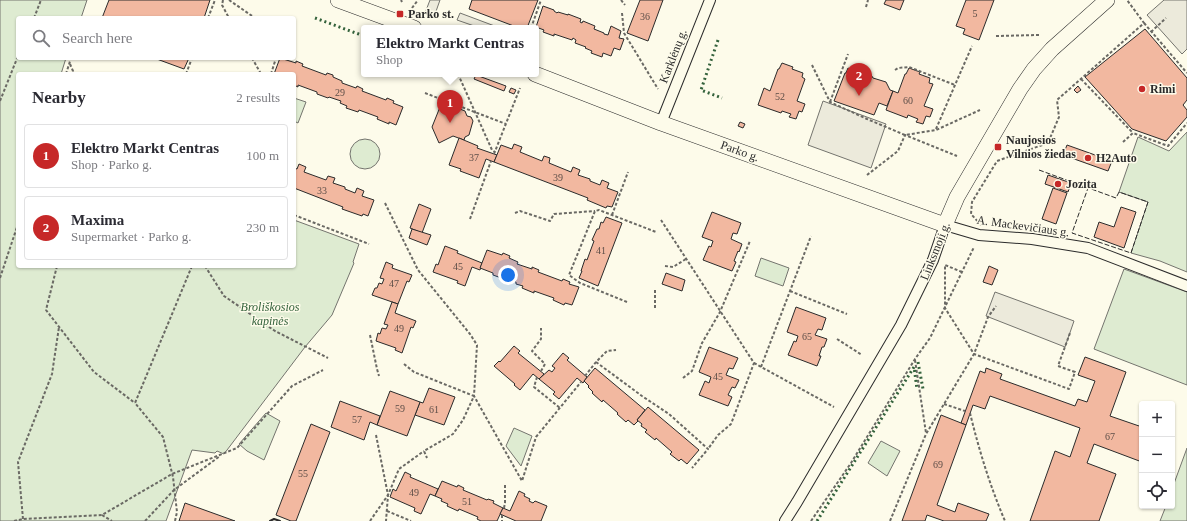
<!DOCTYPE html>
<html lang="en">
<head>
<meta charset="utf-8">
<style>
	:root { --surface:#fff; --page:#f7f7f7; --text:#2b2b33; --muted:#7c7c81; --line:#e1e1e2; --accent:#c62828 }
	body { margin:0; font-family:Georgia,serif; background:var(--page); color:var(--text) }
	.controls { position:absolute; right:12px; bottom:12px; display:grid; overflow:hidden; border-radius:4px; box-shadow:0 1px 3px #0004 }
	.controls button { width:36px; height:36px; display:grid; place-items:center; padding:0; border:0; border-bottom:1px solid var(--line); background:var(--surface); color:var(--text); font:20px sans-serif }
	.you { position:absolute; left:508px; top:275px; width:14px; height:14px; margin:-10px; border:3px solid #fff; border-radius:50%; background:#1a73e8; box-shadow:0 0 0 6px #1a73e833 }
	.badge { display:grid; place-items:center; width:26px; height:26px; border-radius:50%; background:var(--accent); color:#fff; font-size:13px; font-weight:700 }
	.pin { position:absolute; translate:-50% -33px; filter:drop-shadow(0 1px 2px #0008) }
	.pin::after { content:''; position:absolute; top:21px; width:14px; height:12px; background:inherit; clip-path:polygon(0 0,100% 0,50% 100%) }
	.popup { position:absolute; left:361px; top:25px; width:178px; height:52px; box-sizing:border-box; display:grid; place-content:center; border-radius:4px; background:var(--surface); filter:drop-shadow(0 1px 3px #0005); font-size:13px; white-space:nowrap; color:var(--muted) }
	.popup b { font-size:15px; color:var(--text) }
	.popup::after { content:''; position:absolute; left:50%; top:100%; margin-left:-8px; border:8px solid transparent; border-top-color:var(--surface) }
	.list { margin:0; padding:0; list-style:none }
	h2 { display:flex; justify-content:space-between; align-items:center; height:52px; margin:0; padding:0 16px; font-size:17px }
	h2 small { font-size:13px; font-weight:400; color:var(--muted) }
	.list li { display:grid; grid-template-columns:26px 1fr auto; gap:12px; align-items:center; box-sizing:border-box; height:64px; margin:0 8px 8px; padding:0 8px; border:1px solid var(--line); border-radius:4px }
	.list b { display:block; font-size:15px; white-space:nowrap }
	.list p { margin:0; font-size:13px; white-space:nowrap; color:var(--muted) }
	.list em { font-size:13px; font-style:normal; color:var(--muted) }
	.icon { flex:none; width:22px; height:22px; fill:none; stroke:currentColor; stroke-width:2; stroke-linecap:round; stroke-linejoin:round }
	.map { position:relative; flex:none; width:1187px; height:521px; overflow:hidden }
	.search { position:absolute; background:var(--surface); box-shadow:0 1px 3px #0004; left:16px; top:16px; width:280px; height:44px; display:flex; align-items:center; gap:10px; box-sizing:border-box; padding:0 14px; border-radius:4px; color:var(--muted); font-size:15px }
	.panel { position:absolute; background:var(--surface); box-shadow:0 1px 3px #0004; left:16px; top:72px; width:280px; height:196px; border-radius:4px }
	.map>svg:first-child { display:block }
	.green { fill:#deebd1; stroke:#74746e }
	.parking { fill:#eceadb; stroke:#74746e }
	.building { fill:#f2b8a0; stroke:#2b2b2b }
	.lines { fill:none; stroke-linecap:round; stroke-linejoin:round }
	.minor-casing { stroke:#2b2b2b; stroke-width:12 }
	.secondary-casing { stroke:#2b2b2b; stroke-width:16 }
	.path { stroke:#6a6964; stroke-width:2; stroke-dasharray:3 2; stroke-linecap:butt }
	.minor { stroke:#fdfbea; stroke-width:10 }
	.secondary { stroke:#fdfbea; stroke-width:15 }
	.hedge { stroke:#34623c; stroke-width:3; stroke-dasharray:2 3; stroke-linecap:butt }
	.fence { stroke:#2b2b2b; stroke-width:1; stroke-dasharray:5 2; stroke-linecap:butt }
	.wall { stroke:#2b2b2b; stroke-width:2 }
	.poi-dot { fill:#c62828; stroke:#fdfbea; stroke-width:1.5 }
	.labels { text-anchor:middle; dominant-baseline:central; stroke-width:3; stroke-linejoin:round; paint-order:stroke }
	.number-label { font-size:10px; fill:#5d4e48 }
	.poi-label { font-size:12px; font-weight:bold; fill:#2b2b2b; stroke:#fdfbea; text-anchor:start }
	.street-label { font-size:12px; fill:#2b2b2b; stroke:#fdfbea }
	.park-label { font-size:12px; font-style:italic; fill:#34623c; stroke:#fdfbea }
</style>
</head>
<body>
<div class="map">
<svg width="1187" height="521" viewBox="0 0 1187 521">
	<rect width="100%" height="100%" fill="#fdfbea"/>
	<!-- green -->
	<g class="green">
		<polygon points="0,0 87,0 81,18 18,18 18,58 66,58 61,74 18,74 18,266 294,266 294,220 359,244 353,262 354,263 332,315 305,347 224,454 217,451 215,453 192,450 166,521 0,521"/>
		<polygon points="294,98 306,102 298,123 294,121"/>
		<polygon points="1187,132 1187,272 1160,261 1131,253 1148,202 1119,192 1138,137 1169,151"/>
		<circle cx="365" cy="154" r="15"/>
		<polygon points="761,258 789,268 783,286 755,276"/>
		<polygon points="1124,269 1187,292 1187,385 1094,349"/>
		<polygon points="266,413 280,421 264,460 247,451 239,444"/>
		<polygon points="514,428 532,436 521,466 506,446"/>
		<polygon points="881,441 900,451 887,476 868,463"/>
		<polygon points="1187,448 1187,521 1160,521 1166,506 1172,506 1172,489"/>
	</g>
	<!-- parking -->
	<g class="parking">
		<polygon points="430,0 440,0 434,17 425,13"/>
		<polygon points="1164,0 1187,0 1187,49 1182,54 1147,15"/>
		<polygon points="460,13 500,28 480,28 457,20"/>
		<polygon points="823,101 886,124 871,168 808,145"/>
		<polygon points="995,292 1074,321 1065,347 986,316"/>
	</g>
	<!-- building -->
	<g class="building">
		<polygon points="109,0 210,0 204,18 102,18"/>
		<polygon points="472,0 538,0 527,28 519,28 469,9"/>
		<polygon points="640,0 663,0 648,41 627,33"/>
		<polygon points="886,0 904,0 900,10 884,4"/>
		<polygon points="966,0 994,0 979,40 963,34 965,29 956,26"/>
		<polygon points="543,6 554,10 554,11 557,13 558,12 568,15 568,14 581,19 580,22 582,23 583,21 595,26 594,29 604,33 604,34 608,35 611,26 621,31 619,38 624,39 620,50 614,48 611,56 603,53 602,57 591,53 592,51 585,48 586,47 575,43 576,40 573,38 572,40 554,34 554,36 543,32 544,30 536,27"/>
		<polygon points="1145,29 1187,78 1187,100 1183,105 1187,110 1187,117 1166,141 1132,129 1085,77"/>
		<polygon points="154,58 189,58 184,69"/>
		<polygon points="280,58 296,63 296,61 303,64 302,66 326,75 327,73 333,75 333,77 342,81 342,83 356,88 357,86 363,89 362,91 386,100 387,98 394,101 393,103 403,107 396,125 389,122 389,124 377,119 378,117 359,110 358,112 346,108 347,106 340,103 341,101 329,97 328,98 317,94 317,92 298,85 298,87 294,85 294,74 274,74"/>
		<polygon points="782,63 793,67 792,69 803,73 802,77 805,79 797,101 805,104 802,112 799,111 796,119 789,117 791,114 782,111 781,113 758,105 764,88 770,91 778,69 779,69"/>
		<polygon points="848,68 858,72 859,69 870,73 873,78 886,82 890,90 893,91 887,106 879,103 874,115 834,101 845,73 846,73"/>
		<polygon points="909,68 920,72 919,74 930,78 929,83 933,84 924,106 933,109 930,117 926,116 923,124 916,122 918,119 908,115 907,118 886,110 893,91 898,93 905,74 906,74"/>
		<polygon points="476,75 506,86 504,91 474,79"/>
		<polygon points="1078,86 1081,90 1077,93 1074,90"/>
		<polygon points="511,88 516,90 514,94 509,92"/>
		<polygon points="447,104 465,111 467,116 471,117 473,121 469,135 465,137 464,140 453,136 439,143 432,127 440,107"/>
		<polygon points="740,122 745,124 743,128 738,126"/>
		<polygon points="459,138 478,146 477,148 497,155 494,162 486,159 479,178 460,171 461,169 449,165"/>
		<polygon points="514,144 522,147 520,152 542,161 544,156 550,158 549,163 571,172 573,167 580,170 578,175 590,179 590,181 600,185 602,180 609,183 607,188 618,192 612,207 607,206 606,208 587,200 588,198 494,162 501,145 512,149"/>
		<polygon points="1067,145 1112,161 1108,171 1063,155"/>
		<polygon points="299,164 306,167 304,172 326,180 328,176 335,178 333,183 345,187 345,189 355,193 357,188 364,191 362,196 374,200 368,216 363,214 362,216 342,209 343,207 294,188 294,168 297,169"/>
		<polygon points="1048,175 1071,183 1068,192 1045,184"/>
		<polygon points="1053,188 1067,193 1056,224 1042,219"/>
		<polygon points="419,204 431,209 422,233 410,228"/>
		<polygon points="1121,207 1136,212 1124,248 1094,237 1099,222 1114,227"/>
		<polygon points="712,212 741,223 737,234 733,233 731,239 742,244 739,252 738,251 734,261 736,262 732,271 703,260 709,246 711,247 713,241 702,237"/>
		<polygon points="606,217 622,223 598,286 579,278 582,271 581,271 585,259 587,260 594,241 592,240 597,229 599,229 601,222 603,223"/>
		<polygon points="412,229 431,235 427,245 409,238"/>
		<polygon points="445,246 458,251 457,253 482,263 480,270 472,267 465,286 457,283 458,281 433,272 436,264 438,265"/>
		<polygon points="487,250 502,255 503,253 510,256 509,258 518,262 517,264 532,269 532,267 539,270 538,272 562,281 563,279 570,282 569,284 579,287 572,305 565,303 564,305 553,300 554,298 534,291 534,293 522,288 523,286 516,284 516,282 505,278 504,279 493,275 493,273 480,268"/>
		<polygon points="386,262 393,265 392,268 412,275 409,282 407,281 398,304 372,295 375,288 377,288 379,283 382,284 384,279 380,278"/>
		<polygon points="989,266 998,270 992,285 983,282"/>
		<polygon points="666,273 685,280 682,291 662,284"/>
		<polygon points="392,302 398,304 395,313 416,321 413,328 411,327 402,353 395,350 396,348 376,341 378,333 380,334 382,328 386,329 388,325 384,324"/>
		<polygon points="796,307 826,318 822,330 818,329 815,335 827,339 824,347 822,347 819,356 821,356 817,366 788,355 794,341 796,342 798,336 787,332"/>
		<polygon points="514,346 520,351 518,353 523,357 544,374 539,379 533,374 520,390 514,385 515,384 494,366 499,361 500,362"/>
		<polygon points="709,347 738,358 733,369 729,368 726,375 739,380 735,388 732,387 728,395 732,397 728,406 699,395 705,381 709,383 711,377 699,372"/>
		<polygon points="563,353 569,358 567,360 587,377 583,383 577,378 559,399 553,394 555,392 539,379 549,370 552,372 555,368 552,366"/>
		<polygon points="1085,357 1126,372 1110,416 1142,427 1142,462 1094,444 1087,463 1116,474 1099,521 1030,521 1055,451 1070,457 1080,428 990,396 985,409 973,405 966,425 961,423 980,371 985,373 986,368 1002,374 1000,379 1075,406 1078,399 1087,402 1095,381 1078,375"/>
		<polygon points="595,368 645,410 637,420 638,421 634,425 628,420 626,422 617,414 618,413 603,400 602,402 592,393 593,392 588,387 589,386 584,381"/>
		<polygon points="429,388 455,397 444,425 415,415 420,402 423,403"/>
		<polygon points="390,391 420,402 407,436 377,425"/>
		<polygon points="340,401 380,416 377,425 370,422 364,440 331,427"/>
		<polygon points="648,407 699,450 687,464 681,459 679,461 670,454 672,452 656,438 655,440 645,432 647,430 641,426 642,424 637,420"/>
		<polygon points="941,415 966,425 937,505 955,512 958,503 989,514 986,521 944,521 927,515 925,521 902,521"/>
		<polygon points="311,424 330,432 296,521 291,521 276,515"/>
		<polygon points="405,472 411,475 410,477 438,489 435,496 430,494 421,514 414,511 415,508 390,497 393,489 396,491"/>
		<polygon points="442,481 457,487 458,485 464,488 463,490 487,500 488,499 494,501 493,503 503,508 497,521 481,521 477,519 478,517 459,509 458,511 447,506 448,504 441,501 442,499 435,496"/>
		<polygon points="519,491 525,494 524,496 530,499 529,501 533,503 535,501 547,506 541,521 516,521 500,514 503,508 510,511"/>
		<polygon points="185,503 235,521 179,521"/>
	</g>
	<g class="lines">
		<!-- minor casing -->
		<g class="minor-casing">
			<g id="minor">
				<polyline points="661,123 710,0"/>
				<polyline points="785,521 797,502 901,325 933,260 945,225 979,235 1032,239 1088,248 1187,286"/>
			</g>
		</g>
		<!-- secondary casing -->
		<g class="secondary-casing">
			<g id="secondary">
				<polyline points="338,0 414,28"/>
				<polyline points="535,74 661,123 945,225 957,197 1020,89 1034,69 1052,49 1107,0"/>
			</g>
		</g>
		<!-- path -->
		<g class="path">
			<polyline points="223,0 222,5 229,18"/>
			<polyline points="229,0 255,18"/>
			<polyline points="401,0 402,2"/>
			<polyline points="621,0 625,5"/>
			<polyline points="866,7 868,0"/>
			<polyline points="412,8 418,0"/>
			<polyline points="622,13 624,33 658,89"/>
			<polyline points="34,18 41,0"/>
			<polyline points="208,18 215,0"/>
			<polyline points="1144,23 1187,73"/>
			<polyline points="531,28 541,0"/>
			<polyline points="1151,32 1166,18"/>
			<polyline points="996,36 1039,35"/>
			<polyline points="252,58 261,74"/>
			<polyline points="70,64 73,71 73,74"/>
			<polyline points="812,65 830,102 867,119 905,135 936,130 980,110"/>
			<polyline points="895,70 898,68 909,67 955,85"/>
			<polyline points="66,74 71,58"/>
			<polyline points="186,74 192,58"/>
			<polyline points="271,74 276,58"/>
			<polyline points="458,74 492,150 495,152"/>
			<polyline points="1081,79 1133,133"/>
			<polyline points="425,93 506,124"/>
			<polyline points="0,101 18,56"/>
			<polyline points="830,102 848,54"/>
			<polyline points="936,129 955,85 972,46"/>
			<polyline points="1123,142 1133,133 1168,146 1187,123"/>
			<polyline points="494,154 520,88"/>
			<polyline points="867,175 898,151 905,135 957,156"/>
			<polyline points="385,203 418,270 470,334 477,345 474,396 522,481 536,437 581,382"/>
			<polyline points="515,213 520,211 550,221 554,214 595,211"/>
			<polyline points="294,215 369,244"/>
			<polyline points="612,215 628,172"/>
			<polyline points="470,219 491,161"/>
			<polyline points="661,220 754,363 731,424 718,435 708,449"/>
			<polyline points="981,225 971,214 972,202 997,161 1048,143 1059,117 1057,100 1144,23 1127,0"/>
			<polyline points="57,266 46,310 94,372 135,403"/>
			<polyline points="205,266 224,296 275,331 328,358"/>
			<polyline points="665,266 673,267 686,259"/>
			<polyline points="962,272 945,265 945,308 974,354 1069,389 1075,372 1058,366 1070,333"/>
			<polyline points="0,278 18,224"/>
			<polyline points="655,290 655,309"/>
			<polyline points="790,291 847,314"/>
			<polyline points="627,302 580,283 569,275 595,211 599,210 656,232"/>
			<polyline points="370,335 377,369 379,376"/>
			<polyline points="837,339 862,355"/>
			<polyline points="915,360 926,433"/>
			<polyline points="596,362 642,396 669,414 708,449 692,468"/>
			<polyline points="754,363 834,407"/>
			<polyline points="404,364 414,372 474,396 463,420 453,434 424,451 427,458"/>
			<polyline points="761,367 811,236"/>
			<polyline points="541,371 545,364 532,351 541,339 541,328"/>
			<polyline points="585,376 596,362 607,351 616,350"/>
			<polyline points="537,377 534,387 560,408"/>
			<polyline points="683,378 692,371 702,343 720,312 750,241"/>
			<polyline points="944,404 965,411"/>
			<path d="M 970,413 C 979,450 990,486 1005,521"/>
			<polyline points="376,435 388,495 386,521"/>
			<polyline points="504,508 505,503 505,484"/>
			<polyline points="387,511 411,521"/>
			<polyline points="102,515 112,521"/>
			<polyline points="502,515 502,521"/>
			<polyline points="23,519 18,462 52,374 59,327"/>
			<polyline points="14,521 23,519 102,515 172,474 237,448 292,386 323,370"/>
			<polyline points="145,521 174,490 220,456"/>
			<polyline points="175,521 177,512 173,477 163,437 135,403 192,266"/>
			<polyline points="370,521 388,495 399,469 424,451"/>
			<polyline points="811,521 851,463 915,359 930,338 974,247"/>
			<polyline points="890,521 926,434 974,354 988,317 996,306"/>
		</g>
		<!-- minor -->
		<use href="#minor" class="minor"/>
		<!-- secondary -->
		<use href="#secondary" class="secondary"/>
		<!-- hedge -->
		<g class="hedge">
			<polyline points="315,18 364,36"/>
			<polyline points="718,40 701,90 722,98"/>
			<polyline points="918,362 923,389"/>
			<polyline points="817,521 914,367 917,389"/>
		</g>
		<!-- fence -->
		<polyline class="fence" points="1039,170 1116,198 1119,192 1148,202 1131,253 1072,233 1088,188"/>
		<!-- wall -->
		<polyline class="wall" points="270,521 274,519 280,521"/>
	</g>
	<!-- markers -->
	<g class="poi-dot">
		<rect x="396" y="10" width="8" height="8" rx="2"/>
		<circle cx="1142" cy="89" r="4"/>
		<rect x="994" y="143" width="8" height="8" rx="2"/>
		<circle cx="1088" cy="158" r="4"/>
		<circle cx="1058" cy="184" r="4"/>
	</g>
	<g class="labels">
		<!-- number labels -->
		<g class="number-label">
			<text x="975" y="13">5</text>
			<text x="645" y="16">36</text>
			<text x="340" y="92">29</text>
			<text x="780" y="96">52</text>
			<text x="908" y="100">60</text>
			<text x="474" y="157">37</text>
			<text x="558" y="177">39</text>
			<text x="322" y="190">33</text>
			<text x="601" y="250">41</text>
			<text x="458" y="266">45</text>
			<text x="394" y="283">47</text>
			<text x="399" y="328">49</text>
			<text x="807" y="336">65</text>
			<text x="718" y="376">45</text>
			<text x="400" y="408">59</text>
			<text x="434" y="409">61</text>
			<text x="357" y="419">57</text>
			<text x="1110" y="436">67</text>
			<text x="938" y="464">69</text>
			<text x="303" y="473">55</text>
			<text x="414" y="492">49</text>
			<text x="467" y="501">51</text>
		</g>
		<!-- poi labels -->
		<g class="poi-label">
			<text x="408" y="14">Parko st.</text>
			<text x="1150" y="89">Rimi</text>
			<text x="1006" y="140">Naujosios<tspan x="1006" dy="14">Vilnios žiedas</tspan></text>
			<text x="1096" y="158">H2Auto</text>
			<text x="1066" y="184">Jozita</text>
		</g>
		<!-- street labels -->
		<g class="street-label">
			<text transform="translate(673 56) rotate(-69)">Karklėnų g.</text>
			<text transform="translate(740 151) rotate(20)">Parko g.</text>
			<text transform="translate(1023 226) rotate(8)">A. Mackevičiaus g.</text>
			<text transform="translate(935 251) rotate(-68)">Linksmoji g.</text>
		</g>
		<!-- park labels -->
		<g class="park-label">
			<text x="270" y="307">Broliškosios<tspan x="270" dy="14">kapinės</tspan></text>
		</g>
	</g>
</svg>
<div class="controls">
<button>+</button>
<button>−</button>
<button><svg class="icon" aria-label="locate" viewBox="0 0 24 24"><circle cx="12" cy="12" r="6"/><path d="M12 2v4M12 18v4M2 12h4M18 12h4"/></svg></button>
</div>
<div class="you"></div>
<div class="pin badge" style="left:450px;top:123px">1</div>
<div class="popup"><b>Elektro Markt Centras</b>Shop</div>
<div class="pin badge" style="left:859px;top:96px">2</div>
<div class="search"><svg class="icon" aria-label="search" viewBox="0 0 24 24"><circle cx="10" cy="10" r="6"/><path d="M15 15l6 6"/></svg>Search here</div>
<section class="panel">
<h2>Nearby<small>2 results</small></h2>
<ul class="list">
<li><span class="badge">1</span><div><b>Elektro Markt Centras</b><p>Shop · Parko g.</p></div><em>100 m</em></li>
<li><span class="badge">2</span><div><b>Maxima</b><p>Supermarket · Parko g.</p></div><em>230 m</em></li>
</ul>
</section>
</div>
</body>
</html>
